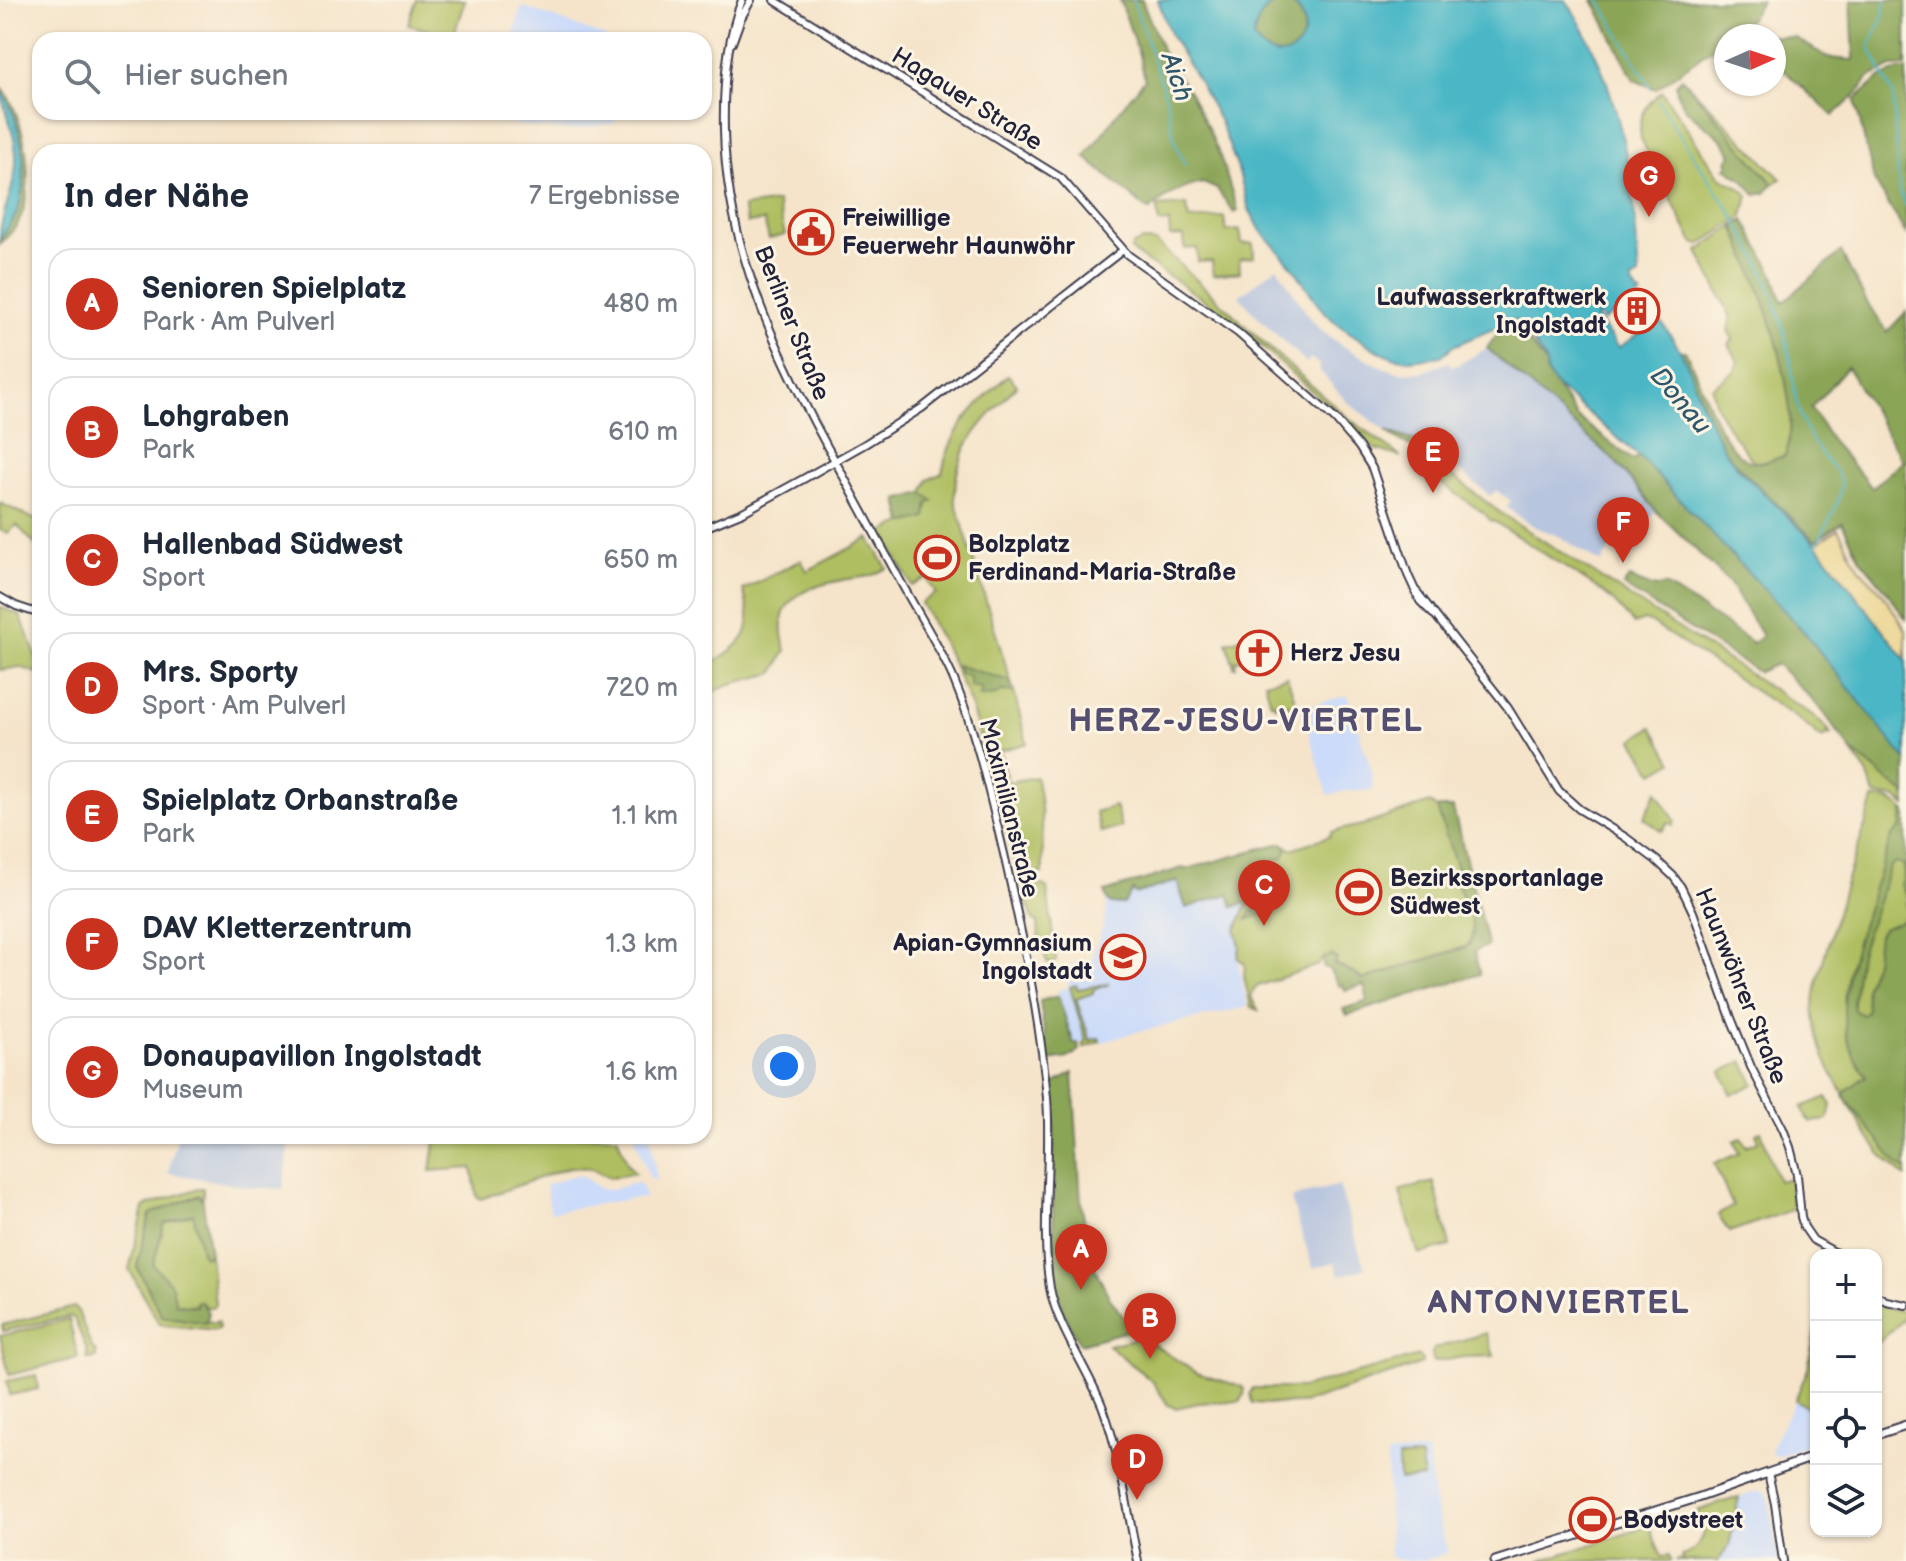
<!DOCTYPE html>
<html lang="de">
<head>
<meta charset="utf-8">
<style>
	:root { --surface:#fff; --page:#f2f2f3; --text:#1f2937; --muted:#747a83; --line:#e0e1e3; --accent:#c8321e }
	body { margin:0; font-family:"Balsamiq Sans",sans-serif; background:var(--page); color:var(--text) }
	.controls { position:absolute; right:24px; bottom:24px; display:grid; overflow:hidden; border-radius:16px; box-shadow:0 2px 6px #0004 }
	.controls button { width:72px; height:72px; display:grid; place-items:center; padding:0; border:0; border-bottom:2px solid var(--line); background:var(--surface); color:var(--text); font:40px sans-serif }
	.compass { position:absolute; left:1714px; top:24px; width:72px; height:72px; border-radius:50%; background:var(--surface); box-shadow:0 2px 6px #0004; rotate:87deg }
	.you { position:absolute; left:784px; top:1066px; width:28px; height:28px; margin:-20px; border:6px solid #fff; border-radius:50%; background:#1a73e8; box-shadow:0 0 0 12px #1a73e833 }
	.badge { display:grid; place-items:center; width:52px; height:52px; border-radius:50%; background:var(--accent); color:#fff; font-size:26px; font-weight:700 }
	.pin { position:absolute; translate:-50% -66px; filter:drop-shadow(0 2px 4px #0008) }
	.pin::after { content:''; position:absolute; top:42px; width:28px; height:24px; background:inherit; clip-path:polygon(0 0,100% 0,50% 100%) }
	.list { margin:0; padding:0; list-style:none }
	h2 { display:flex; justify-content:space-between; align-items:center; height:104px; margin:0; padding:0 32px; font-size:34px }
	h2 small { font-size:26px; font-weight:400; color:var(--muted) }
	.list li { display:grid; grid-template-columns:52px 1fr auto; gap:24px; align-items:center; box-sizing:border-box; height:112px; margin:0 16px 16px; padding:0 16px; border:2px solid var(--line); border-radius:24px }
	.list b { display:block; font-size:30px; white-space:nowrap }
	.list p { margin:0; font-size:26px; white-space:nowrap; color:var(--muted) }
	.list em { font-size:26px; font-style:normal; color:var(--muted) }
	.icon { flex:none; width:44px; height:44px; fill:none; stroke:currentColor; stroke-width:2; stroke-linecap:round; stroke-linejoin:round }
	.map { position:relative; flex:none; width:1906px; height:1561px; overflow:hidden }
	.search { position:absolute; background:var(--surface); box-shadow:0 2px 6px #0004; left:32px; top:32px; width:680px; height:88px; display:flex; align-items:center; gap:20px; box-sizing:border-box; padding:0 28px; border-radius:24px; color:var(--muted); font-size:30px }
	.panel { position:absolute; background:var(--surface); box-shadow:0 2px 6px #0004; left:32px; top:144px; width:680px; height:1000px; border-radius:24px }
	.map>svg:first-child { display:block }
	.built { fill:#ccdbf9 }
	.industrial { fill:#b8c5de }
	.green { fill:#afbe61; stroke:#68704e; stroke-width:2 }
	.forest { fill:#8ba557; stroke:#566449; stroke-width:2; fill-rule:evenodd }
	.sand { fill:#eeda9e; stroke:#887e6c; stroke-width:2 }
	.water { fill:#4bb7c6; stroke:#366c80; stroke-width:2 }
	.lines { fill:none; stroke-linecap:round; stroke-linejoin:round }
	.stream { stroke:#4bb7c6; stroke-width:2 }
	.tertiary-casing { stroke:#423f50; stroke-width:10 }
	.primary-casing { stroke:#423f50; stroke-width:11 }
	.tertiary { stroke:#fff; stroke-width:6 }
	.primary { stroke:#fff; stroke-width:7 }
	.labels { text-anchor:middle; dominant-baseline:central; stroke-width:6; stroke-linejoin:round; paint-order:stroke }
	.street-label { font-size:24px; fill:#22223b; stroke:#fcf5e5 }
	.poi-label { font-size:24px; font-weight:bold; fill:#22223b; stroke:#fcf5e5; text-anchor:start }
	.water-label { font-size:26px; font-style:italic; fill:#30566c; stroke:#fcf5e5 }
	.district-label { font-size:32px; font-weight:bold; letter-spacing:2px; fill:#544e70; stroke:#fcf5e5 }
</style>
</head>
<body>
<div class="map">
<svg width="1906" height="1561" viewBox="0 0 1906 1561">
	<rect width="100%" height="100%" fill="#fcf5e5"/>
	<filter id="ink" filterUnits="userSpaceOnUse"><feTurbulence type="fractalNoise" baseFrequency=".0125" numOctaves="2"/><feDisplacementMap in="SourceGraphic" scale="16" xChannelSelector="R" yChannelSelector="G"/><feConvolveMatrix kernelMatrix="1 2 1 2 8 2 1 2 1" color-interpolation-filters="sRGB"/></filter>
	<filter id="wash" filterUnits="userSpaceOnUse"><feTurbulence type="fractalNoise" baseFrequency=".006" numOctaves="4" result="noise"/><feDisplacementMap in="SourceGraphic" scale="32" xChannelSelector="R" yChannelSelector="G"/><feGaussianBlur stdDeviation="1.8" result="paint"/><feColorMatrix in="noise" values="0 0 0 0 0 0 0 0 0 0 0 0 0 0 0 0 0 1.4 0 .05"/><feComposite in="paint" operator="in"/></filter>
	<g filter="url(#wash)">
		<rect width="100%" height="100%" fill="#f5e4ca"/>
		<!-- built -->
		<g class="built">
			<polygon points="522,6 606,37 605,40 512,40"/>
			<polygon points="496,112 615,112 615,123 569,130 546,128 503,123 494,121"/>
			<polygon points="1347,695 1371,769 1373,790 1345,791 1328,795 1301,708"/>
			<polygon points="1243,853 1259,901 1236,930 1240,946 1238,958 1241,977 1248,1007 1136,1032 1084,1048 1082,1042 1074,1044 1057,991 1069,987 1066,967 1093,959 1094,949 1098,942 1105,919 1107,906 1105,892 1182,868 1187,869"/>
			<polygon points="634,1136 650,1136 657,1180 651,1179 649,1176"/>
			<polygon points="571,1176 582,1176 601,1189 611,1190 629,1184 640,1183 646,1198 630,1199 551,1212 545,1185"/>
			<polygon points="1795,1400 1812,1410 1816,1419 1816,1444 1780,1455 1772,1455 1772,1446"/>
			<polygon points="1425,1451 1429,1454 1434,1503 1448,1553 1424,1561 1399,1560 1390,1557 1387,1455"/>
			<polygon points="1759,1491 1765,1493 1768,1497 1778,1561 1718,1561 1729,1546 1739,1497"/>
		</g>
		<!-- industrial -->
		<g class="industrial">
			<polygon points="1277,267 1309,317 1323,332 1342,346 1380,366 1401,373 1422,372 1449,362 1451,366 1458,365 1487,348 1616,462 1656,511 1630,541 1622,539 1614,550 1611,548 1601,563 1559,536 1535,527 1507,508 1511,501 1496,490 1490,496 1429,445 1385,430 1347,402 1319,370 1319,365 1311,358 1306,363 1254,313 1239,296"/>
			<polygon points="178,1136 291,1136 283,1189 254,1188 168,1173"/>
			<polygon points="1339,1185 1365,1269 1339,1276 1335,1262 1313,1268 1291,1200 1293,1197"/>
		</g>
		<!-- green -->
		<g class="green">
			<polygon points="417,0 465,0 453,37 409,25"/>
			<polygon points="1682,78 1781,179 1773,184"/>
			<path d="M 1662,91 L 1719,176 C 1729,184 1740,184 1748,196 L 1743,216 L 1700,245 L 1693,243 L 1641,139 C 1637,117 1646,104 1662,91 Z"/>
			<polygon points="777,202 785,235 769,239 764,221 747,223 743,207"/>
			<polygon points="1187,205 1189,220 1224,217 1226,231 1240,230 1242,244 1253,243 1254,257 1239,259 1240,272 1213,275 1212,261 1198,262 1197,248 1185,249 1184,236 1170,237 1169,222 1159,223 1157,207"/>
			<path d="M 1734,226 C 1755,276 1775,324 1785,377 C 1788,395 1792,414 1790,432 C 1790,440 1787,449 1785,456 L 1769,461 L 1754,462 C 1739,443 1713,412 1712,387 L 1735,371 L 1738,361 L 1729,344 L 1733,340 L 1728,330 L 1730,324 L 1730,315 L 1698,251 Z"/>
			<polygon points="1142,241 1156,242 1264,343 1347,417 1401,457 1365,446 1353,428 1241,328 1203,299 1137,255 1131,250 1133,245"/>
			<path d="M 1008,375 L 1017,385 C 984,422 953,446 955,500 L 1014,692 L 1027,743 L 1000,751 L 1008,782 L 1036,777 C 1044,808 1042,841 1043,873 L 1028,875 L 1017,869 L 970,703 L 948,653 L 921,603 L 936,593 L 926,578 L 912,586 L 882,532 L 903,523 L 898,500 L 923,493 L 928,480 L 942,473 C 950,428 976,406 1008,375 Z"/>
			<path d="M 1420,459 C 1440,462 1482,500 1501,513 C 1604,581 1708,647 1811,714 L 1829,730 L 1827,732 L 1831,734 L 1821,738 L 1801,721 L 1650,622 L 1644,620 L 1634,624 L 1613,601 L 1597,588 L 1495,522 L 1490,520 L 1485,514 L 1421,469 Z"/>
			<polygon points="0,503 40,522 40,550 17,525 7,533 0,530"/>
			<path d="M 869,538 L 887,568 C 881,571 875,575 869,576 C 861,578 852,578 843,580 C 803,587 769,601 786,650 L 774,673 L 727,685 L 704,697 L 704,669 C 741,643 758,639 743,590 L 801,560 L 807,571 Z"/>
			<polygon points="0,607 20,615 40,666 40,674 20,667 0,670"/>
			<polygon points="1268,631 1274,649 1266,651 1263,640 1252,641 1241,646 1245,658 1235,661 1236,667 1234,667 1227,642"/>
			<polygon points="1287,676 1296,703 1286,706 1284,703 1275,706 1274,703 1271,703 1265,682"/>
			<polygon points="1652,727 1673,762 1654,773 1633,740"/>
			<polygon points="1851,751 1905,793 1906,806 1897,798 1875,795 1867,773"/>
			<polygon points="1657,791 1675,821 1673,825 1668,822 1662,831 1644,818"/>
			<path d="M 1873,799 C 1890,798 1894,801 1906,812 L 1906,1177 C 1876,1156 1861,1126 1844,1095 C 1830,1070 1817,1047 1814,1017 C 1812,994 1820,972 1826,951 C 1832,931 1837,912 1843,892 C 1852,861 1865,831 1873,799 Z"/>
			<path d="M 1430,803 L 1437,808 L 1458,872 L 1454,874 C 1459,896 1483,924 1467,946 L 1361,980 L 1360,977 L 1341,967 L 1337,966 L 1335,961 L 1323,958 L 1318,965 L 1258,986 C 1247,995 1252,999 1258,1010 L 1251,1007 L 1244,977 L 1245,964 L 1238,958 L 1240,946 L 1236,930 L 1247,905 L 1258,901 L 1243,853 L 1282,843 L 1291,849 L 1330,836 L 1331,832 L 1366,824 Z"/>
			<polygon points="1115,806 1121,827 1101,833 1095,812"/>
			<polygon points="1043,885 1047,888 1056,961 1053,964 1047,962 1039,938 1038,922 1033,920 1024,890 1025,887"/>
			<polygon points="1109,984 1093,990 1093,993 1076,999 1090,1040 1099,1038 1100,1042 1084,1048 1083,1043 1086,1041 1070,987 1076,985 1077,989"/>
			<polygon points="1743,1061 1754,1084 1732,1095 1721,1072"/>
			<polygon points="1827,1097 1831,1105 1828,1120 1811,1122 1809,1119 1807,1119 1802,1107"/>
			<polygon points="1761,1131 1778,1181 1790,1178 1793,1208 1792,1210 1729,1232 1718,1215 1733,1206 1714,1164 1739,1153 1734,1141 1741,1138 1746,1146 1759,1141 1756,1133"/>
			<polygon points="436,1136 617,1136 628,1165 635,1173 610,1178 590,1168 569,1167 481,1199 477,1197 472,1168 431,1171"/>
			<polygon points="1434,1182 1450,1246 1420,1254 1418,1252 1400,1192 1401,1190"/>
			<polygon points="199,1188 203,1188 203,1198 198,1195 150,1214 137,1267 162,1316 206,1323 209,1321 214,1323 218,1321 219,1328 217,1330 164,1325 158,1322 129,1269 144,1208 148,1205"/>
			<polygon points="194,1213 201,1252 205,1256 210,1256 215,1304 213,1307 206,1307 201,1302 198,1306 176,1304 171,1284 153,1265 164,1224"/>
			<path d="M 1876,1301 C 1886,1308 1895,1311 1906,1311 L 1906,1317 L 1876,1345 Z"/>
			<polygon points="74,1307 78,1311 91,1346 96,1352 96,1358 87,1359 87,1350 74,1318 70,1316 3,1331 2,1325"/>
			<polygon points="69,1319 78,1358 9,1375 0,1336"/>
			<polygon points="1816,1324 1816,1406 1812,1410 1795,1400 1808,1369"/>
			<polygon points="1486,1333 1494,1356 1464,1357 1433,1362 1432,1352 1435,1348"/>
			<path d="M 1142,1337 L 1197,1373 L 1243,1387 C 1246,1392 1244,1397 1240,1401 L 1198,1403 L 1176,1408 L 1168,1405 L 1153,1382 L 1108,1345 Z"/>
			<polygon points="1419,1356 1422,1359 1422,1363 1415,1366 1304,1403 1269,1404 1252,1403 1250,1393 1253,1388 1301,1388"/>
			<polygon points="36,1375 38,1389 10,1395 7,1381"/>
			<polygon points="1421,1457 1423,1478 1399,1480 1398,1458"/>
			<path d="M 1739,1497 L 1729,1546 L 1718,1561 L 1675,1561 L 1682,1559 L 1682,1556 C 1695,1552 1698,1545 1704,1534 L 1697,1511 Z"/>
			<polygon points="1649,1526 1662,1557 1669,1555 1671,1561 1540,1561"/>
		</g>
		<!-- forest -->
		<g class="forest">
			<path d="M 1120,0 L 1142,0 L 1165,57 L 1190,93 L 1208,128 L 1220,156 L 1238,211 L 1234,213 L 1217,189 L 1203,183 C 1182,187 1165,196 1149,211 L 1085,157 L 1119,111 L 1145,79 L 1139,55 Z"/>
			<path d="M 1285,0 C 1329,19 1290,86 1253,38 C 1257,19 1264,4 1285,0 Z"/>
			<path d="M 1593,0 L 1761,0 C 1754,17 1744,25 1729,36 L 1726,36 L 1726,38 L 1656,89 L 1634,80 Z"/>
			<polygon points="1851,0 1906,0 1906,66 1891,67 1868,78 1860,91 1833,116 1774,61 1774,36 1762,36 1794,37 1829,58 1854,60"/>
			<polygon points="1899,70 1906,70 1906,234 1874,180 1855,100 1880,78"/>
			<path d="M 1682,78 L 1773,184 L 1765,193 L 1756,195 L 1742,179 L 1726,168 L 1729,165 L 1727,161 L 1732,154 C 1728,149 1725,143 1720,138 C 1703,121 1677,112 1676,84 Z"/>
			<path d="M 0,85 C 26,115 38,189 17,225 C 13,231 6,238 0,244 C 2,230 16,219 19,205 C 27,175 23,142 13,113 C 9,103 2,94 0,85 Z"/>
			<path d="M 1744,220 L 1773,273 L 1783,302 L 1841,252 L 1866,301 L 1887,332 L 1906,312 L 1906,619 L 1886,590 L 1860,559 L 1842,523 L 1815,541 L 1739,467 L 1724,450 L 1715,432 L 1680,351 L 1685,351 C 1702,379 1720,456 1753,462 C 1763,464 1775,459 1785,456 C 1787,449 1790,440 1790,432 C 1792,414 1788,395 1785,377 C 1775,324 1755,276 1734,226 ZM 1847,367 L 1903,461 L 1872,488 L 1833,443 L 1811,408 Z"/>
			<polygon points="1498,333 1523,334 1546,364 1547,373 1577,417 1633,460 1639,456 1805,633 1906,760 1906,795 1851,750 1821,709 1777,664 1758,672 1623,586 1629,578 1655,588 1665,585 1753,643 1762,636 1729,582 1656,511 1616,462 1487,348"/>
			<path d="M 1386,431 L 1429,446 L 1454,467 L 1452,471 C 1432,456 1407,447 1386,431 Z"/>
			<polygon points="923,493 933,501 928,504 926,518 908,523 904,523 898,500"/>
			<polygon points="956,665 1010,681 1014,692 1001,691 996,695 980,697 981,688 969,686 969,676 960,674"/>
			<path d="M 1437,808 L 1453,808 L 1488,946 L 1474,951 L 1480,974 L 1347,1015 L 1343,1009 L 1368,1001 L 1364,985 L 1345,990 L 1343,985 L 1339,986 L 1329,969 L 1323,967 L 1323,958 L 1331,955 L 1337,959 L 1334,964 L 1336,966 C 1343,967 1359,975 1362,980 L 1454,951 C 1458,950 1463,949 1466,947 C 1485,933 1458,889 1454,874 L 1458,871 Z"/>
			<path d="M 1903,810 L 1906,813 L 1906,894 L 1901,885 L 1904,877 L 1903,864 L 1895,862 L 1890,867 L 1860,953 L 1853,1002 L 1854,1010 L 1863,1015 L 1867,1010 L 1865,988 L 1875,961 L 1878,935 L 1884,928 L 1902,921 L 1906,914 L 1906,1170 L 1897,1164 L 1849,1103 L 1843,1093 L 1866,1076 C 1856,1061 1847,1045 1845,1026 C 1841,994 1850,965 1859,935 C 1869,902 1880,869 1892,836 L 1901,828 Z"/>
			<path d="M 1282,843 L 1286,845 L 1287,850 L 1284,857 L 1268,862 L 1271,870 L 1266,872 L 1273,894 L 1281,892 L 1282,897 L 1278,899 L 1280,907 L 1273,913 L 1264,914 L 1246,920 C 1251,912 1255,909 1264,910 L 1271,905 L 1266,902 L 1272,898 L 1269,890 L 1262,885 L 1265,871 L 1254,890 L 1254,900 L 1233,907 L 1229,894 L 1186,908 L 1177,881 L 1135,894 L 1133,890 L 1124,904 L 1111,904 L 1108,901 L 1105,892 L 1182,868 L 1187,869 Z"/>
			<polygon points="1058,996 1074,1044 1078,1043 1080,1050 1068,1058 1048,1061 1040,1001"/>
			<polygon points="1073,1073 1081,1202 1092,1262 1109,1297 1128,1323 1131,1330 1080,1344 1064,1314 1055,1283 1053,1208 1054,1129 1052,1085"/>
			<polygon points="199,1195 203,1201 210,1255 204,1256 201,1252 193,1213 164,1224 153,1265 171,1284 176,1304 197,1306 196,1302 201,1302 209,1313 206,1323 162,1316 137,1267 150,1214"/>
		</g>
		<!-- sand -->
		<polygon class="sand" points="1838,529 1852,556 1863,573 1881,591 1906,630 1906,660 1816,544"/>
		<!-- water -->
		<g class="water">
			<path d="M 1158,0 L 1283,0 C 1263,6 1257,19 1253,38 C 1288,86 1330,20 1285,0 L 1566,0 C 1602,54 1622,120 1631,184 C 1636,214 1636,245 1639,276 L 1632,281 L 1632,284 L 1638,294 L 1639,293 L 1641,295 L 1603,321 L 1599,315 L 1596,317 L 1618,348 L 1660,320 L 1678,347 L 1689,368 L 1700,400 L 1724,450 L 1738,468 L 1816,544 L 1906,660 L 1906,760 L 1805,633 L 1639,456 L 1555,385 L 1547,373 L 1545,360 L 1521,324 L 1514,320 L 1453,346 L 1441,356 L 1410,360 L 1393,357 L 1375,349 L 1337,324 L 1320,307 L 1293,267 L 1261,231 L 1249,209 L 1238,169 L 1220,122 L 1199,82 L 1171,36 Z"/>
			<path d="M 0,89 C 22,121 29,168 19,206 C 16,218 7,229 0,239 C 0,213 15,190 16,164 C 17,146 12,130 7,113 C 4,105 0,98 0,89 Z"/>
		</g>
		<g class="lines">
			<!-- stream -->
			<g class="stream">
				<polyline points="1133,0 1167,100 1174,140 1185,165"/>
				<polyline points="1599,0 1651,88"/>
				<polyline points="1886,0 1881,23 1869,46 1893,94 1899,190 1906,206"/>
				<path d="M 1658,100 C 1692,160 1738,212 1765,276 C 1776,300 1783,326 1789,352 C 1793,374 1794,396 1801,417 C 1806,432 1816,447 1825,459 C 1830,465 1838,472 1840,479 C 1846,496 1823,531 1816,546"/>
			</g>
		</g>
	</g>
	<g filter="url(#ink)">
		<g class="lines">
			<!-- tertiary casing -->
			<g class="tertiary-casing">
				<g id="tertiary">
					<path d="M 742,0 C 726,41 723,86 724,130 C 726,252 781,364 840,470 C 861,508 882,547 903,586 C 920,617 940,647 954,680 C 977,735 990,796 1004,854 C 1022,934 1040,1016 1047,1098 C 1052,1161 1040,1225 1050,1288 C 1057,1327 1088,1369 1103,1408 C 1121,1457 1127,1510 1138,1561"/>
					<polyline points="774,0 1061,178 1128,255 1238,333 1335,419 1359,447 1372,468 1408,575 1420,601 1433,614"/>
					<polyline points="732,43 741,18 751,0"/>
					<polyline points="704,528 743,512 805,478 865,444 922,408 1123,250"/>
					<polyline points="1417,592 1508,708 1559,791 1579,809 1625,837 1656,860 1673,876 1681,887 1693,912 1731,1018 1751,1067 1783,1129 1790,1147 1797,1175 1801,1217 1804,1227 1813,1240 1840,1255"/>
					<polyline points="0,597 16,606 40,614"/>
					<polyline points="1876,1295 1886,1301 1906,1305"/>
					<polyline points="1768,1473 1775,1504 1783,1561"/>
				</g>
			</g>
			<!-- primary casing -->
			<g class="primary-casing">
				<g id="primary">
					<polyline points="1876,1435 1906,1425"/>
					<polyline points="1495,1561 1700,1497 1816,1456"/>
				</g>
			</g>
			<!-- tertiary -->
			<use href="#tertiary" class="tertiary"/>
			<!-- primary -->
			<use href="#primary" class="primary"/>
		</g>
	</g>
	<!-- icons -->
	<defs>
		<g id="civic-ring" transform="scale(2.3)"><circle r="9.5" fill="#fcf5e5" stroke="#c8321e" stroke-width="1.5"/><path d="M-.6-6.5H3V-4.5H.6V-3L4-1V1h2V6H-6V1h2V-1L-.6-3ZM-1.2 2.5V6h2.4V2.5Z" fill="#c8321e"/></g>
		<g id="building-ring" transform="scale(2.3)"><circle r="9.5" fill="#fcf5e5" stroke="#c8321e" stroke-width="1.5"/><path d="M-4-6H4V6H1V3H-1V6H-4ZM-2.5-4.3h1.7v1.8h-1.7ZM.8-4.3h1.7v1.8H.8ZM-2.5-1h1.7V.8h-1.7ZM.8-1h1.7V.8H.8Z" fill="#c8321e"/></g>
		<g id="stadium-ring" transform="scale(2.3)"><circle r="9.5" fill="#fcf5e5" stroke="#c8321e" stroke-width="1.5"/><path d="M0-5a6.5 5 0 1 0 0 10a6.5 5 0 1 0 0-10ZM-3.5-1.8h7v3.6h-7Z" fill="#c8321e"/></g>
		<g id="church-ring" transform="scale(2.3)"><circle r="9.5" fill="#fcf5e5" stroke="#c8321e" stroke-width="1.5"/><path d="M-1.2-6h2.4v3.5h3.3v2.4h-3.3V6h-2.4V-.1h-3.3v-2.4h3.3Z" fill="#c8321e"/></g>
		<g id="school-ring" transform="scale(2.3)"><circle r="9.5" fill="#fcf5e5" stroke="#c8321e" stroke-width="1.5"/><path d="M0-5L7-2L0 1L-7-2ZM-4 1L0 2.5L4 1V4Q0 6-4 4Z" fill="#c8321e"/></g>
	</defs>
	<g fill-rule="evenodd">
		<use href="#civic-ring" x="811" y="232"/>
		<use href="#building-ring" x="1637" y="311"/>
		<use href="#stadium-ring" x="937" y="558"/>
		<use href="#church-ring" x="1259" y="653"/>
		<use href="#stadium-ring" x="1359" y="892"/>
		<use href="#school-ring" x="1123" y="957"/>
		<use href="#stadium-ring" x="1592" y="1520"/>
	</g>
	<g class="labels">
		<!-- street labels -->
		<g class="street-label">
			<text transform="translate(967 99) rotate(32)">Hagauer Straße</text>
			<text transform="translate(792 323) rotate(68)">Berliner Straße</text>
			<text transform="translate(1009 808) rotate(76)">Maximilianstraße</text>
			<text transform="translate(1741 986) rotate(68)">Haunwöhrer Straße</text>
		</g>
		<!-- poi labels -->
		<g class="poi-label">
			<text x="842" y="218">Freiwillige<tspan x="842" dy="28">Feuerwehr Haunwöhr</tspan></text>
			<text x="1606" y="297" text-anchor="end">Laufwasserkraftwerk<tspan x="1606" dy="28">Ingolstadt</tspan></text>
			<text x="968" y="544">Bolzplatz<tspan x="968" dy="28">Ferdinand-Maria-Straße</tspan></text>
			<text x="1290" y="653">Herz Jesu</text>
			<text x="1390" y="878">Bezirkssportanlage<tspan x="1390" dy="28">Südwest</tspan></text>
			<text x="1092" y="943" text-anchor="end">Apian-Gymnasium<tspan x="1092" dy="28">Ingolstadt</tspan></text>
			<text x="1623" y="1520">Bodystreet</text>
		</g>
		<!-- water labels -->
		<g class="water-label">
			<text transform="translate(1176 77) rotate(72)">Aich</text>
			<text transform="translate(1680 401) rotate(50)">Donau</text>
		</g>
		<!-- district labels -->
		<g class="district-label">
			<text x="1246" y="721">HERZ-JESU-VIERTEL</text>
			<text x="1559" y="1303">ANTONVIERTEL</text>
		</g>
	</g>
</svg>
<div class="controls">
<button>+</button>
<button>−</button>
<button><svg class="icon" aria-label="locate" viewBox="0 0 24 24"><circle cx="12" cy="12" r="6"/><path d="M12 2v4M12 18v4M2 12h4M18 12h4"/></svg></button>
<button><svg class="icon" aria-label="layers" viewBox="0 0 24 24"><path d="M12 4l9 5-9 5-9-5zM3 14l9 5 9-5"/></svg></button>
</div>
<svg class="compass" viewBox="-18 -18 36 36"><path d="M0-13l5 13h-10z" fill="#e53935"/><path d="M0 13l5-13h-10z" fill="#747a83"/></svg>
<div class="you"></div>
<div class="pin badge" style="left:1081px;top:1290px">A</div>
<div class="pin badge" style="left:1150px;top:1359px">B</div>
<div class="pin badge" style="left:1264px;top:926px">C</div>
<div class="pin badge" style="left:1137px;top:1500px">D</div>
<div class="pin badge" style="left:1433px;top:493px">E</div>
<div class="pin badge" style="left:1623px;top:563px">F</div>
<div class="pin badge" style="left:1649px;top:217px">G</div>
<div class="search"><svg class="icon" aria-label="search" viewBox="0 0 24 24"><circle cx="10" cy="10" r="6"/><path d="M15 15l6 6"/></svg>Hier suchen</div>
<section class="panel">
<h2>In der Nähe<small>7 Ergebnisse</small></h2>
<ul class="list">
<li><span class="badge">A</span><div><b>Senioren Spielplatz</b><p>Park · Am Pulverl</p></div><em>480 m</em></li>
<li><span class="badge">B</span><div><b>Lohgraben</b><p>Park</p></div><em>610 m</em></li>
<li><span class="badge">C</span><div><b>Hallenbad Südwest</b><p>Sport</p></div><em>650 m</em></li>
<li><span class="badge">D</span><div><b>Mrs. Sporty</b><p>Sport · Am Pulverl</p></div><em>720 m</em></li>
<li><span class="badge">E</span><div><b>Spielplatz Orbanstraße</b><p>Park</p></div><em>1.1 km</em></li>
<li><span class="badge">F</span><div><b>DAV Kletterzentrum</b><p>Sport</p></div><em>1.3 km</em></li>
<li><span class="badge">G</span><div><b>Donaupavillon Ingolstadt</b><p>Museum</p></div><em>1.6 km</em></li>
</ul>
</section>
</div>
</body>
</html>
